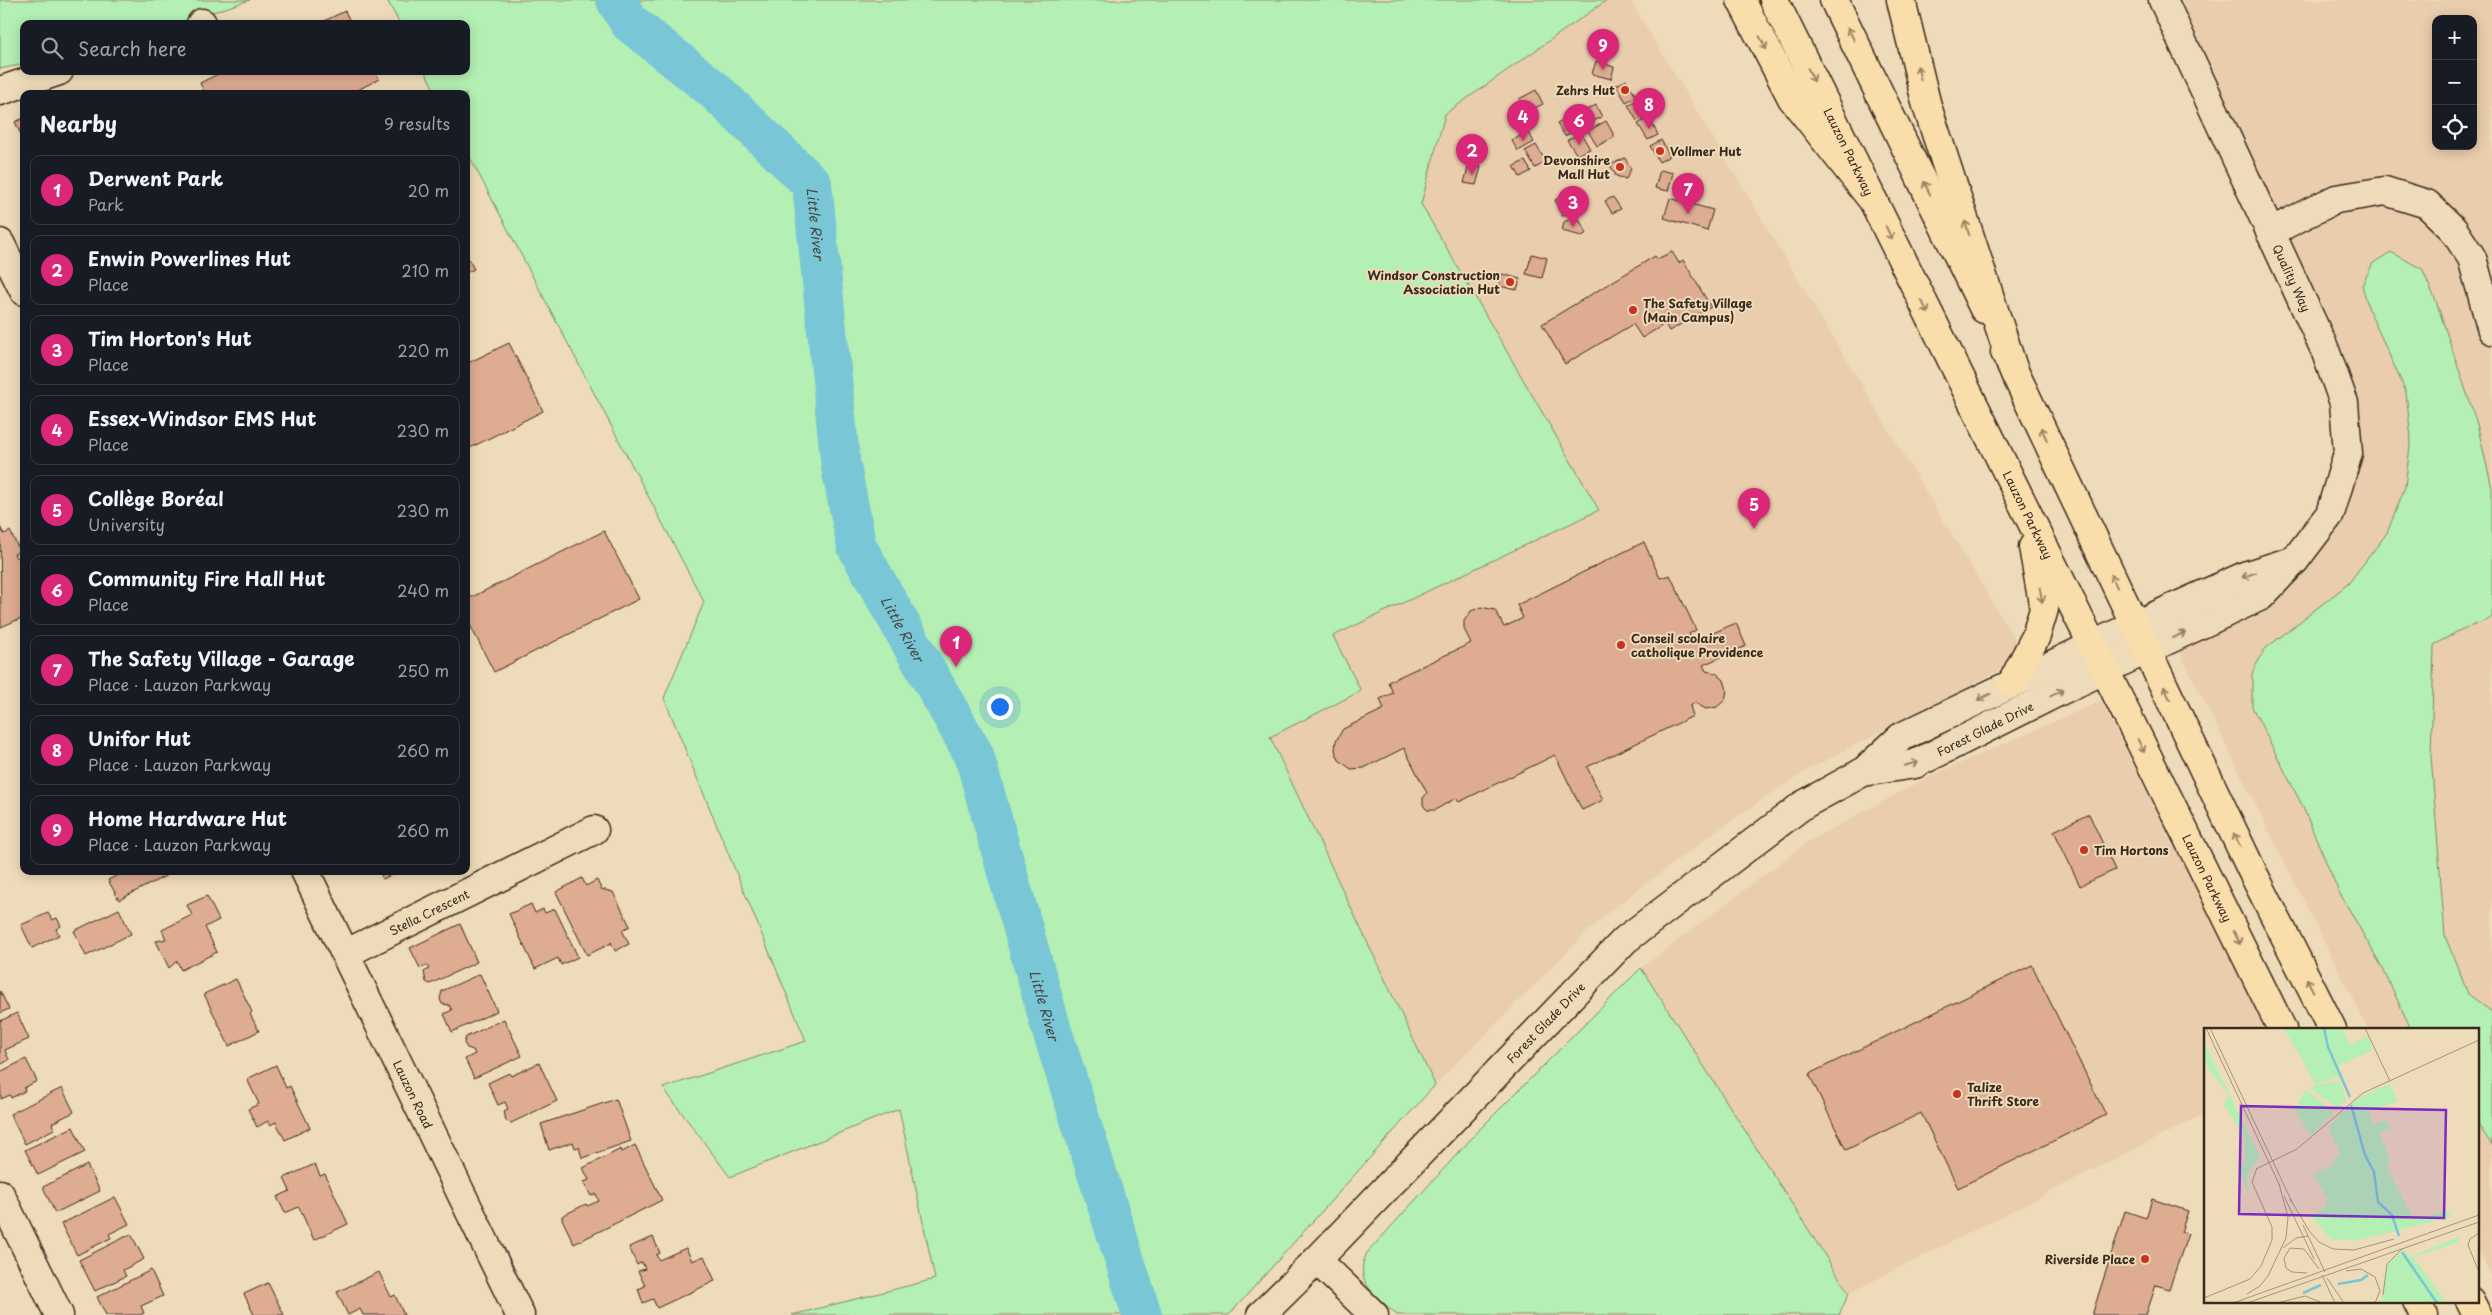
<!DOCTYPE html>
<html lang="en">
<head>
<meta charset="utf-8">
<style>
	:root { --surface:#171b24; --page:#242831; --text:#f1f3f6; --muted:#9ea1a6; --line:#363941; --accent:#db2777 }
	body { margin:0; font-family:"Playpen Sans",sans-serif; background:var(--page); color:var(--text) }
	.controls { position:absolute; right:15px; top:15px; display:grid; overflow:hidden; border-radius:10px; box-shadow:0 2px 12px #0003 }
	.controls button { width:45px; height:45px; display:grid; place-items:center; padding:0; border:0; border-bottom:1px solid var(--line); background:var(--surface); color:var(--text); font:25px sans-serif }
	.you { position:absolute; left:999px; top:706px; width:18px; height:18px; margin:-12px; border:4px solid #fff; border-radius:50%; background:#1a73e8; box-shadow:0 0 0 8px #1a73e833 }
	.badge { display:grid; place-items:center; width:32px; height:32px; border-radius:50%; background:var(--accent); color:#fff; font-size:16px; font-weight:700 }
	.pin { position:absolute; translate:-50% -41px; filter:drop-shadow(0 1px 2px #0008) }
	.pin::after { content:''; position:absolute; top:26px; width:18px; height:15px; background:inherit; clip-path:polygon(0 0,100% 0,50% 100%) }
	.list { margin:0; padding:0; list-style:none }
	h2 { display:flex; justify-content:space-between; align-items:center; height:65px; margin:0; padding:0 20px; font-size:21px }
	h2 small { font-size:16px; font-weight:400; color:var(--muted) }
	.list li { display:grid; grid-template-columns:32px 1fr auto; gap:15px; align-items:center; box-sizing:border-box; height:70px; margin:0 10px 10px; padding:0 10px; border:1px solid var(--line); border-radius:10px }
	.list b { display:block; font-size:19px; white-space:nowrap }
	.list p { margin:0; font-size:16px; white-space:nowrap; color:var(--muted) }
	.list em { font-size:16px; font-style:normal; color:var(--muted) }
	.icon { flex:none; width:28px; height:28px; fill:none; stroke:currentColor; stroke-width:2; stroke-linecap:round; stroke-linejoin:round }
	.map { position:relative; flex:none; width:2492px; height:1315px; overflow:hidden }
	.search { position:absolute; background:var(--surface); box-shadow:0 2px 12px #0003; left:20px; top:20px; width:450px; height:55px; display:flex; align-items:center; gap:12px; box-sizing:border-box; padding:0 18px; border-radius:10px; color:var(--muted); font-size:19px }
	.panel { position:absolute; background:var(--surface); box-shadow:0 2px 12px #0003; left:20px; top:90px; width:450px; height:785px; border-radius:10px }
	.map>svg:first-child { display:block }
	.built { fill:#e9cdad; fill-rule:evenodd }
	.green { fill:#b4efb3; stroke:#788c68 }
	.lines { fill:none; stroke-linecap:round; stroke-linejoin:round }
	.river { stroke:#79c6d7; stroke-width:40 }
	.building { fill:#deac91; stroke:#3b2a1e }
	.minor-casing { stroke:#3b2a1e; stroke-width:31 }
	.major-casing { stroke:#3b2a1e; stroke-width:31 }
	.highway-casing { stroke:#3b2a1e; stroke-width:31 }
	.minor { stroke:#eedbb9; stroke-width:28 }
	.major { stroke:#f9deab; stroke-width:28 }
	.highway { stroke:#f9deab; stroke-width:28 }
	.oneway { stroke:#9a8464 }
	.oneway2 { stroke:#94826c }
	.poi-dot { fill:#c8321e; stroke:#eedbb9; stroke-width:2 }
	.labels { text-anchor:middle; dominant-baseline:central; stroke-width:4; stroke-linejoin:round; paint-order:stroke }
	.poi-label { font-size:12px; font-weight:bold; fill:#3b2a1e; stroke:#eedbb9; text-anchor:start }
	.street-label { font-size:12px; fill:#3b2a1e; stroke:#eedbb9 }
	.water-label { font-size:14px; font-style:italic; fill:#474943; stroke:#eedbb9 }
	.inset-river { fill:none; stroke:#79c6d7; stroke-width:2.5 }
	.inset-road { fill:none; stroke:#a6947b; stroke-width:1 }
	.view { fill:#7b2cbf; fill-opacity:0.15; stroke:#7b2cbf; stroke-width:2.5 }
	.inset-edge { fill:none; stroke:#3b2a1e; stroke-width:2.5 }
</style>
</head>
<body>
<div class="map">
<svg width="2492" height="1315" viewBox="0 0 2492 1315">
	<rect width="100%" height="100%" fill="#eedbb9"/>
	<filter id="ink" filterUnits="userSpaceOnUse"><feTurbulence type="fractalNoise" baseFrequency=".02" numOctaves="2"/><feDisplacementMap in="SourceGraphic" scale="10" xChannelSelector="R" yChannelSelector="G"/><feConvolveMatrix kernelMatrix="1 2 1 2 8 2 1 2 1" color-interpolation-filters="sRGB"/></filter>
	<g filter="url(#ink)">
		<!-- built -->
		<g class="built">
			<polygon points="1607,0 1630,0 2018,645 2000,670 1807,770 1713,833 1611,910 1585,934 1435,1085 1270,737 1289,548 1599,511 1421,204 1445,114"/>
			<path d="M 2163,0 L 2492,0 L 2492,1278 L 2478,1250 L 2478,1029 L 2368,1029 L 2173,639 L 2330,514 L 2344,403 ZM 2436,19 L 2473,19 L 2473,146 L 2436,146 Z"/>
			<polygon points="2101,701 2265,1029 2206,1029 2206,1113 1849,1293 1641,968 1809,841 1927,778"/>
		</g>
		<!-- green -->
		<g class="green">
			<polygon points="0,0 250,0 176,24 24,24 24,64 0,69"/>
			<polygon points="387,0 1607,0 1445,114 1421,204 1599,510 1333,636 1361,691 1270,737 1435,1085 1229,1315 792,1315 935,1279 899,1109 730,1177 663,1088 806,1041 664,698 704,602 466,150 466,94 436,94 425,71 466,71 466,24 400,24"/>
			<polygon points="2391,252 2422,269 2436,301 2477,424 2492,488 2492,617 2488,620 2460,630 2434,645 2431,756 2445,936 2468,994 2492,1012 2492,1145 2478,1125 2478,1029 2411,1029 2383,969 2338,890 2302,805 2252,707 2252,673 2265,649 2348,584 2387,533 2405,487 2411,438 2406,392 2369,310 2362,285 2373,263"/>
			<path d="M 1641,968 L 1849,1293 L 1839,1315 L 1397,1315 C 1377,1296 1352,1282 1367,1253 L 1481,1128 Z"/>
		</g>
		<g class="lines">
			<!-- river -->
			<path class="river" id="s1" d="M 616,0 L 629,22 L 713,89 L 812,184 L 841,467 L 857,547 L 974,755 L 1052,1031 L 1142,1315"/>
		</g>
		<!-- building -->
		<g class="building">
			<polygon points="345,11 351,24 318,24"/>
			<polygon points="1596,61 1614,67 1611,79 1592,74"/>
			<polygon points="224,71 375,71 379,79 350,94 205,94 200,83"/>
			<polygon points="1627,80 1636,97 1626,102 1616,85"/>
			<polygon points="1536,90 1543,104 1527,112 1519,99"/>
			<polygon points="1640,98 1648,115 1637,121 1628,105"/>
			<polygon points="1596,105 1602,117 1585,125 1579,114"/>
			<polygon points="1575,114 1582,126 1565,136 1557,124"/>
			<polygon points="1649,117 1658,135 1648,140 1638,124"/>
			<polygon points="24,118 24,141 15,122"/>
			<polygon points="1606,121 1615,137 1597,146 1588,131"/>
			<polygon points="1528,131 1534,142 1518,151 1512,141"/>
			<polygon points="1581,133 1590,149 1577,155 1567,140"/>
			<polygon points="1470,138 1483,141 1478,160 1466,157"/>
			<polygon points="1661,140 1670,156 1659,162 1650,146"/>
			<polygon points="1536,145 1546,162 1535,168 1525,151"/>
			<polygon points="1625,158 1631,169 1626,179 1616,176 1610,165"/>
			<polygon points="1525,161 1531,171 1520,177 1514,166"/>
			<polygon points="1469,164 1481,167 1476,185 1464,183"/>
			<polygon points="1660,170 1673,173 1668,191 1655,188"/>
			<polygon points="1565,194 1574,210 1562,216 1555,200"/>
			<polygon points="1613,197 1621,209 1612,213 1605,201"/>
			<polygon points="1670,198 1713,210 1707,231 1664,218"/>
			<polygon points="1577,216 1587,233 1582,236 1562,231 1564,222"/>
			<polygon points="1672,252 1679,263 1683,260 1711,307 1669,331 1665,324 1642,338 1633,324 1565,364 1542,324 1655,256 1657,259"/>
			<polygon points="1532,254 1547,258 1542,278 1526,274"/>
			<polygon points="466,255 474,269 466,273"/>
			<polygon points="1502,274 1520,279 1517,290 1499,286"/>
			<polygon points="509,343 543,411 466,450 466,364"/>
			<polygon points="0,527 4,534 10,531 20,551 14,554 16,558 23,555 24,557 24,617 1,627"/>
			<polygon points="604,531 639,599 494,672 466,617 466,600"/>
			<polygon points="1644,542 1660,578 1670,575 1696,630 1689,634 1692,642 1736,623 1746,646 1703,665 1706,671 1716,673 1724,680 1727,690 1725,700 1717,707 1706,709 1695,703 1690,706 1693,716 1587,767 1603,800 1582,810 1555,755 1459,802 1456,798 1435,810 1427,810 1423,805 1423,798 1427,793 1404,748 1364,768 1351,769 1339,760 1335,750 1336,741 1343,729 1384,709 1380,699 1393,693 1388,682 1471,643 1464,629 1464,621 1471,611 1481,607 1495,610 1504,627 1523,618 1517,605"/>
			<polygon points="2089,814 2115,870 2080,886 2054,831"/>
			<polygon points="126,871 175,871 119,900 108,880"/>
			<polygon points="379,871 399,871 383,879"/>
			<polygon points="582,878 586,886 597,880 601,889 613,892 630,926 622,930 629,944 615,951 611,942 610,944 587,955 556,892"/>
			<polygon points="207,896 219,920 205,927 217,952 181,970 177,961 169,968 156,941 166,939 162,930 192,915 187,905"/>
			<polygon points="531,904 535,913 543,909 545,913 555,909 578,957 561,965 558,958 535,969 509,914"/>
			<polygon points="119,909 131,934 86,956 74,931"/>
			<polygon points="48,913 52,920 57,918 61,926 56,929 59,935 32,948 21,925"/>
			<polygon points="460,924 477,962 430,984 426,982 424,972 429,969 427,965 420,968 410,948"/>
			<polygon points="2032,965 2106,1115 1958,1188 1921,1113 1846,1150 1809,1074"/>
			<polygon points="480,974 497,1011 452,1032 444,1014 452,1010 449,1005 442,1004 440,999 442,991"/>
			<polygon points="236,979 252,1012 250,1014 259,1031 229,1046 204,994"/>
			<polygon points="0,991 9,1009 0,1013"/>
			<polygon points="17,1013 29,1039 5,1050 9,1060 0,1065 0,1021"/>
			<polygon points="504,1019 522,1056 474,1078 465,1059 475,1054 473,1050 467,1048 464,1043 466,1037"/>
			<polygon points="26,1059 37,1081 24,1088 25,1091 11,1098 10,1095 1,1099 0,1072"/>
			<polygon points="539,1063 557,1101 511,1123 506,1121 504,1111 508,1109 505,1102 498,1105 488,1083 509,1073 511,1076"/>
			<polygon points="276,1065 286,1088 290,1086 310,1128 285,1140 276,1122 270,1125 268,1121 257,1127 248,1109 259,1104 247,1079"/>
			<polygon points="62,1088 74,1112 52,1123 54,1129 25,1144 10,1114"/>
			<polygon points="616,1099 631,1141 582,1158 579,1147 575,1148 573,1142 549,1150 541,1124"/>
			<polygon points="73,1127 85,1152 38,1175 25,1150"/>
			<polygon points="635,1145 662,1200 574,1244 562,1219 562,1216 586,1204 587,1206 599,1201 596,1194 591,1196 584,1182 589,1180 583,1168 621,1149 622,1152"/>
			<polygon points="315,1164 320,1176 325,1174 348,1224 314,1240 299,1207 285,1213 277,1197 290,1191 284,1178"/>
			<polygon points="87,1165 100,1191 55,1213 43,1187"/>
			<polygon points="115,1197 129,1224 109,1234 111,1238 77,1255 61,1224"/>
			<polygon points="2152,1199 2188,1211 2181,1232 2188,1234 2169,1289 2156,1285 2146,1315 2092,1315 2125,1211 2146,1218"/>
			<polygon points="131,1234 144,1259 123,1270 126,1276 95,1291 79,1260"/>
			<polygon points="653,1237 660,1253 656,1255 659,1260 686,1248 692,1261 704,1256 715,1281 657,1308 653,1299 643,1303 638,1289 645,1286 638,1271 645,1269 642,1262 637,1265 629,1247"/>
			<polygon points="151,1270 163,1296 141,1306 144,1313 140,1315 106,1315 97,1297"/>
			<polygon points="379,1272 391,1297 395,1295 404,1315 363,1315 360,1309 348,1315 337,1292"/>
			<polygon points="268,1283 284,1315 254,1315 244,1294"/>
		</g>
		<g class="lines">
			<!-- minor casing -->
			<g class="minor-casing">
				<g id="minor">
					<polyline points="201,24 202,23"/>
					<polyline points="0,91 59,71"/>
					<polyline points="2270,232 2336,199 2385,191 2427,204 2453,229 2472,258 2492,330"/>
					<polyline points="0,243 24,291"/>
					<path id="s2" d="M 1863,772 L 1915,764 L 2070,686 L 2261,596 L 2295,560 L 2330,514 L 2348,453 L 2344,403 L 2325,350 L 2163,0"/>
					<path id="s3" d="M 305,871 L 520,1315"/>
					<path id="s4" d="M 345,954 L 594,830"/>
					<polyline points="0,1194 59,1315"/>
					<polyline points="1317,1260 1374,1315"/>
					<path id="s5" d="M 1261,1315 L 1317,1260 L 1625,940 L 1803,805 L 1863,772 L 1901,737 L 2135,625 L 2247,575 L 2295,560"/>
				</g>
			</g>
			<!-- major casing -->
			<g class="major-casing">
				<g id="major">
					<path id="s6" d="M 1774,0 L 2282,1029"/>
					<polyline points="1834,0 1984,309"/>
					<polyline points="2005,352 2252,871 2332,1029"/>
					<polyline points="2012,683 2036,636 2044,609 2033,547"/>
					<polyline points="2417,1301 2424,1315"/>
					<polyline points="2470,1301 2477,1315"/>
				</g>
			</g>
			<!-- highway casing -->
			<g class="highway-casing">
				<g id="highway">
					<polyline points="1741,0 1792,98 1874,202"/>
					<polyline points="1901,0 1927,106 2015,374"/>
				</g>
			</g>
			<!-- minor -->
			<use href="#minor" class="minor"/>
			<!-- major -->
			<use href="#major" class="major"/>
			<!-- highway -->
			<use href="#highway" class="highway"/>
		</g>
		<!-- one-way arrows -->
		<defs><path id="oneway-shaft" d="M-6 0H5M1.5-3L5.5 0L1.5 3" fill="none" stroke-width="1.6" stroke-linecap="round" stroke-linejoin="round" transform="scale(1.25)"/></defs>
		<g class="oneway">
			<use href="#oneway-shaft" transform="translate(1851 34) rotate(-117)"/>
			<use href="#oneway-shaft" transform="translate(1763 43) rotate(63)"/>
			<use href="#oneway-shaft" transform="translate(1919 73) rotate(-104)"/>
			<use href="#oneway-shaft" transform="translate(1811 75) rotate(64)"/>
			<use href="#oneway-shaft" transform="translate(1927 188) rotate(-115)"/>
			<use href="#oneway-shaft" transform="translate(1967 228) rotate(-108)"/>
			<use href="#oneway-shaft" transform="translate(1889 233) rotate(64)"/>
			<use href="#oneway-shaft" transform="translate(1925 307) rotate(64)"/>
			<use href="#oneway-shaft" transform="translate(2044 434) rotate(-115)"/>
			<use href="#oneway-shaft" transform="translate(2114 581) rotate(-115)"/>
			<use href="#oneway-shaft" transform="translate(2041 595) rotate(80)"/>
			<use href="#oneway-shaft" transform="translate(2167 693) rotate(-116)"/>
			<use href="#oneway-shaft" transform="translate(2141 746) rotate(64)"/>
			<use href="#oneway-shaft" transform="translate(2237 840) rotate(-116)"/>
			<use href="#oneway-shaft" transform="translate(2237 938) rotate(64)"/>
			<use href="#oneway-shaft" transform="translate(2310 985) rotate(-117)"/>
		</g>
		<g class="oneway2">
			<use href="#oneway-shaft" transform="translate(2249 575) rotate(160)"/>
			<use href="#oneway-shaft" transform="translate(2179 635) rotate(-26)"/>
			<use href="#oneway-shaft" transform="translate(2057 693) rotate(-27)"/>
			<use href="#oneway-shaft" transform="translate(1984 697) rotate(154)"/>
			<use href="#oneway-shaft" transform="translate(1911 764) rotate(-13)"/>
		</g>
	</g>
	<!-- markers -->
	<g class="poi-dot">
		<circle cx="1625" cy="90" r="5"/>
		<circle cx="1660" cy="151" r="5"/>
		<circle cx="1620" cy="167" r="5"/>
		<circle cx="1510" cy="282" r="5"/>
		<circle cx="1633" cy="310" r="5"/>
		<circle cx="1621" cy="645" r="5"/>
		<circle cx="2084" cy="850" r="5"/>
		<circle cx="1957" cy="1094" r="5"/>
		<circle cx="2145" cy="1259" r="5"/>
	</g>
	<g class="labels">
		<!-- poi labels -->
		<g class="poi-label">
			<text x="1615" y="90" text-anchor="end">Zehrs Hut</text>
			<text x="1670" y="151">Vollmer Hut</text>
			<text x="1610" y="160" text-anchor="end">Devonshire<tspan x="1610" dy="14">Mall Hut</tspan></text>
			<text x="1500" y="275" text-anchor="end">Windsor Construction<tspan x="1500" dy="14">Association Hut</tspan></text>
			<text x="1643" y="303">The Safety Village<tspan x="1643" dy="14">(Main Campus)</tspan></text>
			<text x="1631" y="638">Conseil scolaire<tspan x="1631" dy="14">catholique Providence</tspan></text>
			<text x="2094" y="850">Tim Hortons</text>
			<text x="1967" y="1087">Talize<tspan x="1967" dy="14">Thrift Store</tspan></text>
			<text x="2135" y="1259" text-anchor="end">Riverside Place</text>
		</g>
		<!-- street labels -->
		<g class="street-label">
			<text stroke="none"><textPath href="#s6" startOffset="169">Lauzon Parkway</textPath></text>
			<text transform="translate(2292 278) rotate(65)">Quality Way</text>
			<text stroke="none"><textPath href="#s6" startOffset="574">Lauzon Parkway</textPath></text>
			<text stroke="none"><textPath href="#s2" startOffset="131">Forest Glade Drive</textPath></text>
			<text stroke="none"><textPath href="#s6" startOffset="979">Lauzon Parkway</textPath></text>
			<text stroke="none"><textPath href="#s4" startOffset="94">Stella Crescent</textPath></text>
			<text stroke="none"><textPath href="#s5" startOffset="408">Forest Glade Drive</textPath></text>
			<text stroke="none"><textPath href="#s3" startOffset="248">Lauzon Road</textPath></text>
		</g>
		<!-- water labels -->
		<g class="water-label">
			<text stroke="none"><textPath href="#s1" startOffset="310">Little River</textPath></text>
			<text stroke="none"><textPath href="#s1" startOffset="730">Little River</textPath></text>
			<text stroke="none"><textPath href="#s1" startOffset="1135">Little River</textPath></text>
		</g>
	</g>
	<!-- overview -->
	<g transform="translate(2204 1028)">
		<rect width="275" height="275" fill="#eedbb9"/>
		<path d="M 80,0 L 138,0 L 146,17 L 164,8 L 169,22 L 134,38 L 137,47 L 112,57 ZM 0,14 L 56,129 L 43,146 L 44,166 L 35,142 L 35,137 L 41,133 L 41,110 L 20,76 L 25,68 L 0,34 ZM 136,53 L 142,73 L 134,80 L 107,61 L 109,58 ZM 185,56 L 194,73 L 165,84 L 168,97 L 182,92 L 187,100 L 175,104 L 186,132 L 183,140 L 210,192 L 244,183 L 247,189 L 156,212 L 128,212 L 107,189 L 121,179 L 124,171 L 109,146 L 131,136 L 129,131 L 137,128 L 124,99 L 154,70 ZM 102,62 L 130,84 L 107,108 L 90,81 ZM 257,208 L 253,215 L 209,229 L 243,275 L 177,275 L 183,237 L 201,221 L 205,229 Z" fill="#b4efb3"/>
		<path class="inset-river" d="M 120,0 L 124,19 L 146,69M 147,77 L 161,127 L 170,144 L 174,174 L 188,187 L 195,208M 198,224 L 233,275M 134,256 L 157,252 L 164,247M 99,265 L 117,257"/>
		<path class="inset-road" d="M 2,0 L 76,158M 6,0 L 88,174M 161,0 L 186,53M 52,141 L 93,121 L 159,65 L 275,12M 80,168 L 110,231M 86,171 L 106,204 L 115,214 L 129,221 L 150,222 L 190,211M 99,197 L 121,244M 275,205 L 266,211 L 264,217 L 275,244M 79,220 L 92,210 L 104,208M 142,243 L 157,241 L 171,249 L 176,263 L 171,275M 103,245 L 88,244 L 82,240 L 80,230 L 86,220 L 100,221 L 115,241M 118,247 L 131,275M 123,250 L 140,275M 43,266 L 56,258 L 64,248 L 82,210 L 84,189 L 75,156M 179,267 L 183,236 L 198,221M 0,270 L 46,251 L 57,238 L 68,212 L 68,199 L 48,154 L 53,140M 29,275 L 275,187M 43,275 L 275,194M 73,275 L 101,268 L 119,275"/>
		<path class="view" d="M 37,78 L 242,82 L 240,190 L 35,186 Z"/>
		<rect width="275" height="275" class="inset-edge"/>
	</g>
</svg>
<div class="controls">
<button>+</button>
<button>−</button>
<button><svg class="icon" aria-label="locate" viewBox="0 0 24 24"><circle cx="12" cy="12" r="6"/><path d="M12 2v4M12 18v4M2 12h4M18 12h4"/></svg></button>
</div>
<div class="you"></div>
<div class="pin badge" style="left:956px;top:667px">1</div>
<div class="pin badge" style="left:1472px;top:175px">2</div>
<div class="pin badge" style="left:1573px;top:227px">3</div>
<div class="pin badge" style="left:1523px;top:141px">4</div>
<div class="pin badge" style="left:1754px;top:529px">5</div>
<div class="pin badge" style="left:1579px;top:145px">6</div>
<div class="pin badge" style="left:1688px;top:214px">7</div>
<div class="pin badge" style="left:1649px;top:129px">8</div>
<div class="pin badge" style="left:1603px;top:70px">9</div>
<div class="search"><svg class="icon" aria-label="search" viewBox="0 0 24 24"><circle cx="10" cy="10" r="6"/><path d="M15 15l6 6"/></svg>Search here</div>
<section class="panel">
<h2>Nearby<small>9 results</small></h2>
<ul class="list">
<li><span class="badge">1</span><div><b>Derwent Park</b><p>Park</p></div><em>20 m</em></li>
<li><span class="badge">2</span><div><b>Enwin Powerlines Hut</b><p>Place</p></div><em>210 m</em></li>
<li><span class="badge">3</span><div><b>Tim Horton's Hut</b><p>Place</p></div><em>220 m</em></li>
<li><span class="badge">4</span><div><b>Essex-Windsor EMS Hut</b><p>Place</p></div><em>230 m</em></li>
<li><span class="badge">5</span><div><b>Collège Boréal</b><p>University</p></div><em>230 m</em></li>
<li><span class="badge">6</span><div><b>Community Fire Hall Hut</b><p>Place</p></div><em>240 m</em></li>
<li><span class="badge">7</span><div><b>The Safety Village - Garage</b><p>Place · Lauzon Parkway</p></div><em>250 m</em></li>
<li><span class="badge">8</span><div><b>Unifor Hut</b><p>Place · Lauzon Parkway</p></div><em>260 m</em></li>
<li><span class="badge">9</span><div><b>Home Hardware Hut</b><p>Place · Lauzon Parkway</p></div><em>260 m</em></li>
</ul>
</section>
</div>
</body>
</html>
